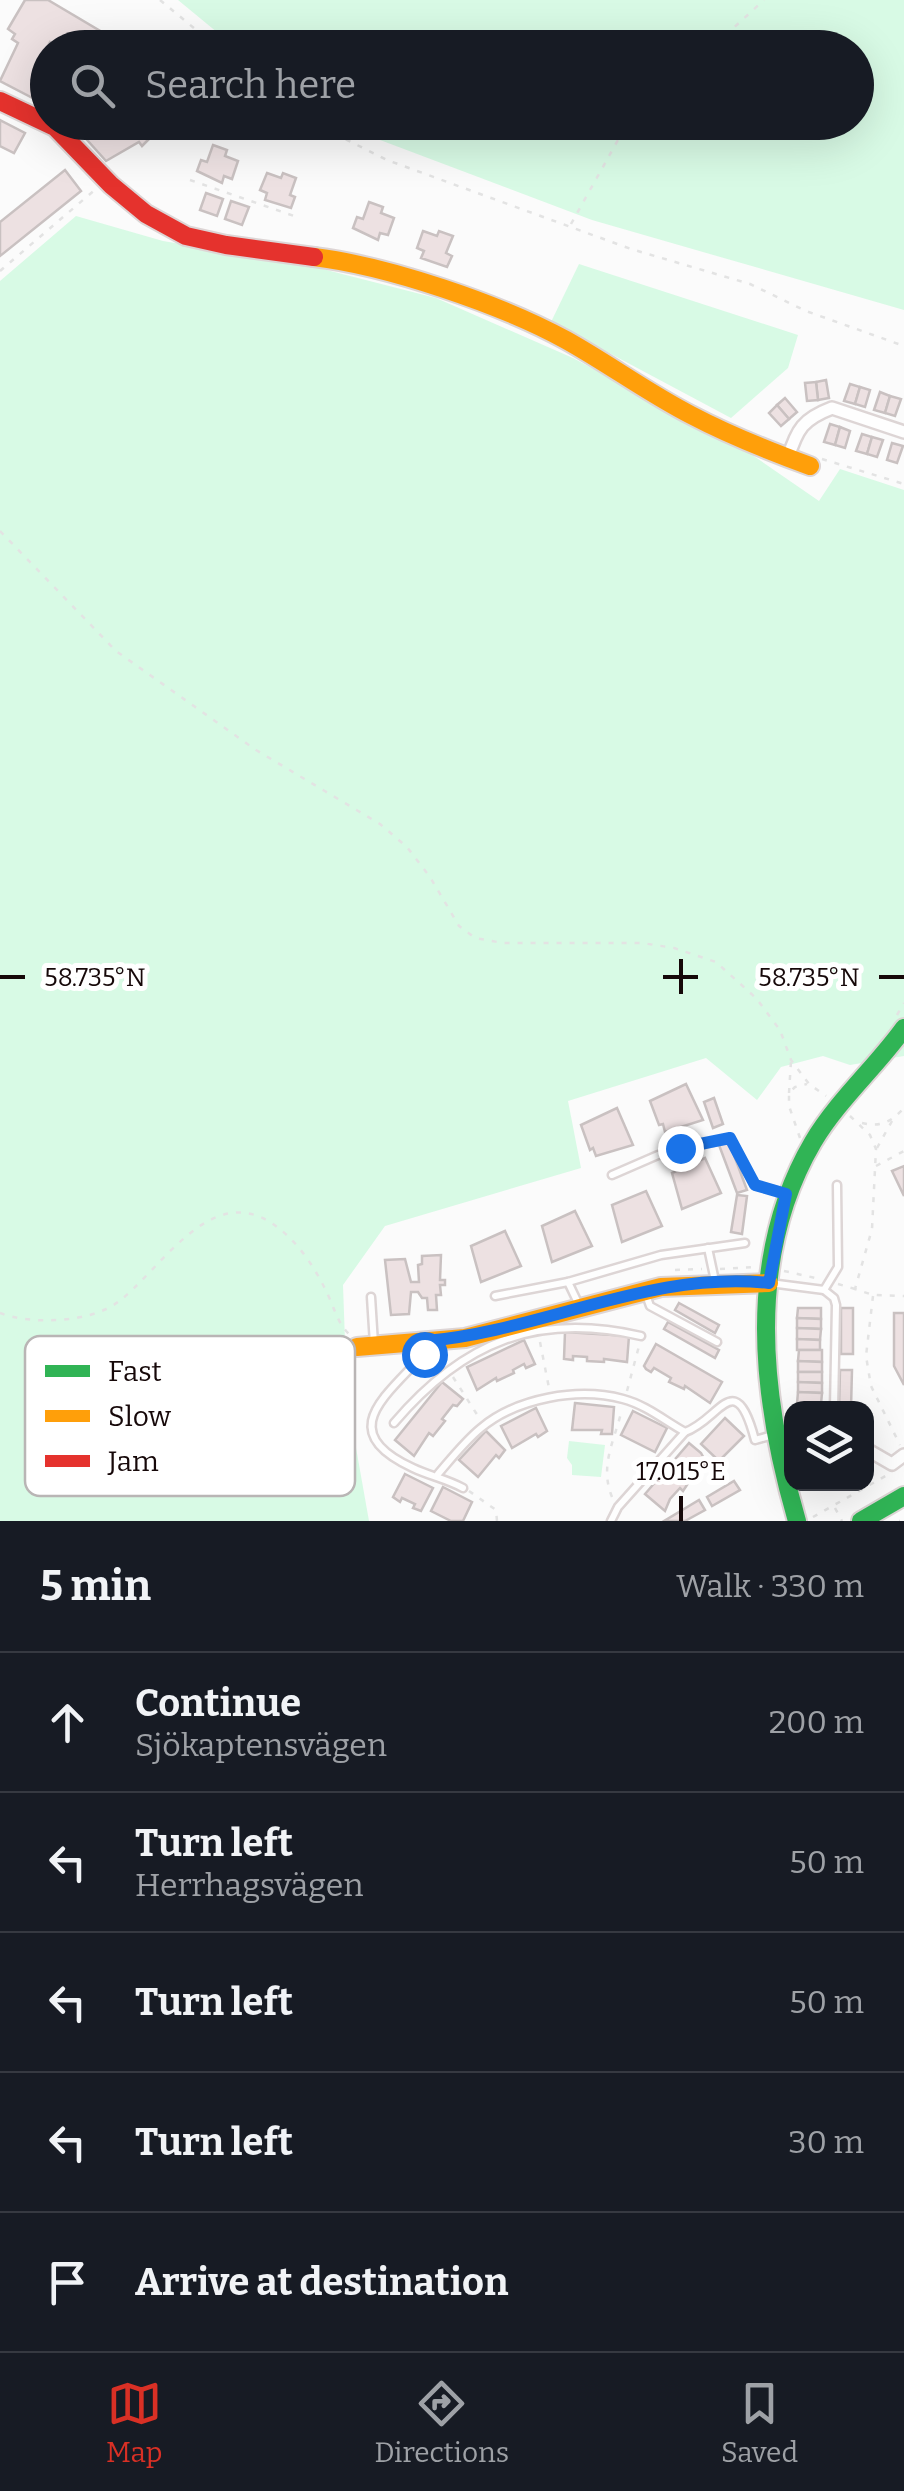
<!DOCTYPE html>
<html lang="en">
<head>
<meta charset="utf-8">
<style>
	:root { --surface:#171b24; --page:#20242c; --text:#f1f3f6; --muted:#9ea1a6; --line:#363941; --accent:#d93025 }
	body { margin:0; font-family:Bitter,serif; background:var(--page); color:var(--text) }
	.controls { position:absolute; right:30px; bottom:30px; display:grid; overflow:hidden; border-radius:20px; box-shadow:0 10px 40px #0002 }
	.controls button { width:90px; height:90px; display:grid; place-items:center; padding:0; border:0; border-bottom:2px solid var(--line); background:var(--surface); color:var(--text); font:50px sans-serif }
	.stop { position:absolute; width:30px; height:30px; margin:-22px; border:8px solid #1a73e8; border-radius:50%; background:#fff }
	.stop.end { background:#1a73e8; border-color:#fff; box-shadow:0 2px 10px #0008 }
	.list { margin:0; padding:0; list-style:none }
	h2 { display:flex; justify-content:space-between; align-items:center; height:130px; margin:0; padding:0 40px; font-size:42px }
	h2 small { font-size:32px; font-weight:400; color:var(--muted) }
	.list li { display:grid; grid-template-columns:65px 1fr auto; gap:30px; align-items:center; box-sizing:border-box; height:140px; padding:0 40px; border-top:2px solid var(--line) }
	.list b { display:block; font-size:38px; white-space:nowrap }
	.list p { margin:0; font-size:32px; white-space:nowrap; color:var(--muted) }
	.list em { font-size:32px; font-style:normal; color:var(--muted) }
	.icon { flex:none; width:55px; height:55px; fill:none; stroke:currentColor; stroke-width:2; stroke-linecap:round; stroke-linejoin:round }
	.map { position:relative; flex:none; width:904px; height:1521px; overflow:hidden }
	.search { position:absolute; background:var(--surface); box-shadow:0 10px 40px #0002; left:30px; right:30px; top:30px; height:110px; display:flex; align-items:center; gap:25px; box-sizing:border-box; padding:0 35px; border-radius:55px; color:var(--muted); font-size:38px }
	.sheet { height:830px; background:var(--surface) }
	nav { display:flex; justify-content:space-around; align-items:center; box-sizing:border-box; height:140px; border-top:2px solid var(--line); background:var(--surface); font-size:28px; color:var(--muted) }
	nav a { display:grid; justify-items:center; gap:5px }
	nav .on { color:var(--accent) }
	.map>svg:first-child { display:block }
	.green { fill:#d8fae5 }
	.building { fill:#ede1e2; stroke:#c9c1c1; stroke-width:2.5 }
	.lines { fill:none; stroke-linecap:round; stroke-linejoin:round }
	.lane-casing { stroke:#ddd5d5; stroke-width:11 }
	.street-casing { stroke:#ddd5d5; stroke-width:16 }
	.fast-casing { stroke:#ddd5d5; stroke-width:22 }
	.slow-casing { stroke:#ddd5d5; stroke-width:22 }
	.jam-casing { stroke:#ddd5d5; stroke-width:22 }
	.path { stroke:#e3e3e3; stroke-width:2.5; stroke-dasharray:5 8; stroke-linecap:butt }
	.lane { stroke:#fefefe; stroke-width:6 }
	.street { stroke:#fefefe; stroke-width:11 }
	.fast { stroke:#30b455; stroke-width:18 }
	.slow { stroke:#ff9f0a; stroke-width:18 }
	.jam { stroke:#e5322d; stroke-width:18 }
	.route { stroke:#1a73e8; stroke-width:12 }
	.ticks { fill:none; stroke:#160809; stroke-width:4 }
	.key { fill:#fff; stroke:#b9b5b5; stroke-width:2.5 }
	.key-label { font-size:28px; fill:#160809 }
	.ticks-label { font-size:25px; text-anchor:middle; fill:#160809; stroke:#fff; stroke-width:10; stroke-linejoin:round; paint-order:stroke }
</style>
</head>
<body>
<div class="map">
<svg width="904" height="1521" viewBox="0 0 904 1521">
	<rect width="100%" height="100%" fill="#fbfbfb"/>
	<!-- green -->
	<g class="green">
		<polygon points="178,0 904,0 904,310 592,220 335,123 856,122 856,48 235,47"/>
		<polygon points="76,216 163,241 307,265 436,298 573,358 748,452 819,501 840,469 904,490 904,1056 850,1065 823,1056 781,1067 757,1100 706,1058 568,1101 581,1168 385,1226 343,1285 347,1397 369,1521 0,1521 0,281"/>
		<polygon points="579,264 798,335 788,368 731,418 551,322"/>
		<polygon points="569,1441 605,1445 601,1477 572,1475 572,1465 567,1458"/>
	</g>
	<!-- building -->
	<g class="building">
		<polygon points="25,0 48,0 112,38 106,48 61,48 50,42 37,67 48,73 48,106 0,81 18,43 12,39 15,34 8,29"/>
		<polygon points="0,120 25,133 14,153 0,146"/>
		<polygon points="71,122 114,122 118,126 121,122 166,122 142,146 139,142 106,161"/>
		<polygon points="213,145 227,150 225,156 238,161 232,179 224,176 222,183 197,171 201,160 207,162"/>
		<polygon points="65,170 81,191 0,256 0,222"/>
		<polygon points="267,173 281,178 283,173 296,178 290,195 295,197 291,208 265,200 267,193 260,190"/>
		<polygon points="206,193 223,199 217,216 200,210"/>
		<polygon points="231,201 249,207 242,225 225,219"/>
		<polygon points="369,202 383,207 381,213 394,218 388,235 380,233 378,240 353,228 357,217 363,219"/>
		<polygon points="423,231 437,236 439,231 453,236 446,253 452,256 447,267 421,258 424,251 417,248"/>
		<polygon points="826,380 829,398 818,400 816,382"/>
		<polygon points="816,382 818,400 807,401 805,383"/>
		<polygon points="850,384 860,387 855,404 844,401"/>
		<polygon points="860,387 870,390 865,407 855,404"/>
		<polygon points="880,392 890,396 885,413 874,410"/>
		<polygon points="890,396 901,399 895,416 885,413"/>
		<polygon points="785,398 797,412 789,419 777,405"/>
		<polygon points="777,405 789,419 781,426 769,413"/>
		<polygon points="830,424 840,427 835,445 824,442"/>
		<polygon points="840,427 850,431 845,448 835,445"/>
		<polygon points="862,434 872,437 867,454 856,451"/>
		<polygon points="872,437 883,440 877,457 867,454"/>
		<polygon points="892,443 903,446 897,463 887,460"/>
		<polygon points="686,1084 703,1120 665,1132 663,1124 659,1125 650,1101"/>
		<polygon points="714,1098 723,1124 713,1128 704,1102"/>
		<polygon points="617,1108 633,1145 596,1156 593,1148 590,1150 581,1125"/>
		<polygon points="729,1142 747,1190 737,1193 719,1145"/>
		<polygon points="705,1158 721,1193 682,1209 672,1173"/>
		<polygon points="904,1166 904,1196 892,1171"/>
		<polygon points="646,1191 662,1226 622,1242 612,1205"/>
		<polygon points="737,1195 747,1196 742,1234 731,1232"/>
		<polygon points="575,1211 592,1246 552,1262 542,1226"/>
		<polygon points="505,1231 521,1266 481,1282 471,1246"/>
		<polygon points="441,1255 440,1280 445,1280 445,1285 440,1285 441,1295 436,1295 437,1310 428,1310 427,1298 422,1298 418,1292 411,1292 409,1314 391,1315 385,1260 405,1259 411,1282 419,1282 418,1265 422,1264 422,1256"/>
		<polygon points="679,1303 719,1325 715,1333 675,1310"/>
		<polygon points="798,1308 821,1308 821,1319 797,1318"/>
		<rect x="841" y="1308" width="12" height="46"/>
		<polygon points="894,1313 904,1313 904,1385 894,1366"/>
		<polygon points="797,1318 821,1319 821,1329 797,1328"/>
		<polygon points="668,1322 719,1350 715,1358 664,1329"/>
		<polygon points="797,1328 821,1329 820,1340 797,1339"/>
		<polygon points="565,1332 629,1336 627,1362 604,1359 604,1362 587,1361 587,1357 573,1356 573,1360 564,1359"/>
		<polygon points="797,1339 820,1340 820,1350 797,1350"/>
		<polygon points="524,1340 535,1364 526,1368 524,1364 513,1370 514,1373 497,1381 496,1378 477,1390 467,1367"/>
		<polygon points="656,1344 722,1382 710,1403 685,1386 684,1389 669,1382 671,1378 654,1368 651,1372 646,1369 644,1366"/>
		<polygon points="799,1350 822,1350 822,1362 798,1361"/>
		<polygon points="798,1361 822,1362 822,1372 798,1372"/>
		<polygon points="840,1370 852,1370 851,1408 839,1408"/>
		<polygon points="798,1372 822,1372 822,1383 798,1382"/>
		<polygon points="442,1382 463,1399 457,1406 453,1405 442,1419 445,1421 433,1436 429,1433 414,1456 395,1440"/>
		<polygon points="798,1382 822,1383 822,1393 798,1392"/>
		<polygon points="798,1392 822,1393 821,1404 797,1404"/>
		<polygon points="575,1403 614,1407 612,1434 601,1434 602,1430 572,1430"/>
		<polygon points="536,1408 547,1431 538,1437 536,1434 512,1448 501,1426"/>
		<polygon points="633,1411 667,1428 655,1452 621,1435"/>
		<polygon points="725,1418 744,1436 719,1461 701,1444"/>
		<polygon points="486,1431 505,1450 499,1458 496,1455 478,1477 459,1460"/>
		<polygon points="689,1443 701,1453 707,1464 701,1471 698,1468 683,1491 680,1488 670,1499 665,1511 645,1494"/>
		<polygon points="405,1474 433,1488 421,1511 413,1508 415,1504 402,1498 400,1502 393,1497"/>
		<polygon points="734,1481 740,1490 712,1506 707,1497"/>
		<polygon points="443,1487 472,1502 463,1521 451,1521 431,1511"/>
		<polygon points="699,1500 705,1510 685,1521 664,1521"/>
	</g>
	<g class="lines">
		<!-- lane casing -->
		<g class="lane-casing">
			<g id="lane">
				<polyline points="612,1175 658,1155 730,1138 755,1185 784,1193"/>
				<polyline points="708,1248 715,1281"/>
				<polyline points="568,1282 580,1307"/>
				<polyline points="770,1283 824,1290 838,1267 837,1185"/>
				<polyline points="824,1290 834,1298 836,1305 834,1408"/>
				<polyline points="645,1292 650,1306 717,1342"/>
				<polyline points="495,1296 568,1282 661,1255 745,1243"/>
				<polyline points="371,1297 374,1344"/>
				<path d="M 426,1346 L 424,1354 C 385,1397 334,1432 413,1468 C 430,1476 446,1479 463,1488"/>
				<path d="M 394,1423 C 463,1342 536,1312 641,1336"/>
				<path d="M 438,1474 C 451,1459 465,1441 481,1428 C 517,1398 578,1387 623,1399 C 646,1405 665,1421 685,1432 C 720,1420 735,1365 755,1440 L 773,1435"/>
				<polyline points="611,1521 618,1507 685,1432"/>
			</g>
		</g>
		<!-- street casing -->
		<g class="street-casing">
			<g id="street">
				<path d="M 788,458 C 797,429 803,419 832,408 L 904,432"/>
				<polyline points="774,1434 792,1432"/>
				<polyline points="866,1449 892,1464 904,1455"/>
			</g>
		</g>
		<!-- fast casing -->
		<g class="fast-casing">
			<g id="fast">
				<path d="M 797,1521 C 761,1397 745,1258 813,1142 C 838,1100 876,1067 904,1028"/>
				<polyline points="861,1521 904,1496"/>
			</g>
		</g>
		<!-- slow casing -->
		<g class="slow-casing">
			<g id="slow">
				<path d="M 314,257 C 388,266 500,304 566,340 C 609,364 648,393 691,415 C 729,435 769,451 810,466"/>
				<polyline points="357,1347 465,1338 661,1287 769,1283"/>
			</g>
		</g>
		<!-- jam casing -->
		<g class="jam-casing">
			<polyline id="jam" points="0,101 55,127 111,185 146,214 186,236 226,245 314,257"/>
		</g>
		<!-- path -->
		<g class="path">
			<polyline points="160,0 218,48"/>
			<polyline points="688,48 729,32 764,0"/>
			<polyline points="311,122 387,160 631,249 750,284 806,311 904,346"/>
			<polyline points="190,180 297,217"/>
			<polyline points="571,224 623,131 634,131 650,122"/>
			<polyline points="0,271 97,188"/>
			<polyline points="822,459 904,484"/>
			<polyline points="0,531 116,651 256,750 380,824 407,847 430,877 459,926 475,938 503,943 642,943 674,948 716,962 756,998 780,1030 791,1060 809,1084 826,1096"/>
			<polyline points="897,1015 904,1003"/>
			<polyline points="789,1093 791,1061"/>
			<polyline points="850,1116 870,1135 876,1149 872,1229 855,1289 873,1295 904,1296"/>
			<path d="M 862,1123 C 881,1128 892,1121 904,1108"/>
			<polyline points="800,1138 789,1106 789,1093 795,1087 807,1084"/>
			<polyline points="877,1148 892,1121"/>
			<polyline points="876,1166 904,1151"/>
			<polyline points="720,1269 757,1267"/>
			<polyline points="675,1270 702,1269"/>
			<polyline points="784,1271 820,1279"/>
			<polyline points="838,1284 855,1289"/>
			<polyline points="873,1296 866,1356 871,1386 900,1445"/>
			<path d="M 0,1313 C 31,1325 90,1323 118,1302 C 161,1270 210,1181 273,1224 C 298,1241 316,1269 328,1295 C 335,1310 338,1324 350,1335"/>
			<polyline points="540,1342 549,1388"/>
			<polyline points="453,1377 478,1416"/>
			<polyline points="627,1391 639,1346"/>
			<polyline points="469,1491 496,1510 497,1521"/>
			<path d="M 612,1497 C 599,1465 615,1440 622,1409"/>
			<polyline points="835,1508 842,1521"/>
			<polyline points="813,1517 889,1474"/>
			<polyline points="899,1521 900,1521"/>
		</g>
		<!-- lane -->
		<use href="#lane" class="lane"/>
		<!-- street -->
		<use href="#street" class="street"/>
		<!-- fast -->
		<use href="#fast" class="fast"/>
		<!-- slow -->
		<use href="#slow" class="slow"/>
		<!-- jam -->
		<use href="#jam" class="jam"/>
	</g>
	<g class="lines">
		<!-- route -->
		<path class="route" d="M 424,1354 L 426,1341 C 542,1331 651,1270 769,1283 L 786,1194 L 755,1185 L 730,1138 L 680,1148"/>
	</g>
	<!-- ticks -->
	<path class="ticks" d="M 681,959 L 681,994M 0,977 L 25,977M 663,977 L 698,977M 879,977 L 904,977M 681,1496 L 681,1521"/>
	<!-- legend -->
	<rect x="25" y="1336" width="330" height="160" rx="15" class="key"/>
	<rect x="45" y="1365" width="45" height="12" fill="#30b455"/>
	<rect x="45" y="1410" width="45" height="12" fill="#ff9f0a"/>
	<rect x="45" y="1455" width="45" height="12" fill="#e5322d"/>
	<g class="key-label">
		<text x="108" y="1381">Fast</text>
		<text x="108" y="1426">Slow</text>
		<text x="108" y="1471">Jam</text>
	</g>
	<g class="ticks-label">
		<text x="95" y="986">58.735°N</text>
		<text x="809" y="986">58.735°N</text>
		<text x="681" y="1480">17.015°E</text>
	</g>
</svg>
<div class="controls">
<button><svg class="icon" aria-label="layers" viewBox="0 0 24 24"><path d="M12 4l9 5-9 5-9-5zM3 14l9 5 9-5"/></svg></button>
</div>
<div class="stop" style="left:424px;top:1354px"></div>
<div class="stop end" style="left:680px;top:1148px"></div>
<div class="search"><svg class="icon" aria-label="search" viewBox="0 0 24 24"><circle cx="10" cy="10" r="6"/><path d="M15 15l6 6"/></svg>Search here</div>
</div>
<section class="sheet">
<h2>5 min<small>Walk · 330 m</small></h2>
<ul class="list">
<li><svg class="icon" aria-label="ahead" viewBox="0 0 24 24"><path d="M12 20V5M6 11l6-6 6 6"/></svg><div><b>Continue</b><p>Sjökaptensvägen</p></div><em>200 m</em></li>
<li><svg class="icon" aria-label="left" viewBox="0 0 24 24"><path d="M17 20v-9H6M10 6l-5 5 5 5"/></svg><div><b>Turn left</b><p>Herrhagsvägen</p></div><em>50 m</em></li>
<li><svg class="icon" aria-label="left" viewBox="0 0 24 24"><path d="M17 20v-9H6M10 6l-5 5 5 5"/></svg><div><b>Turn left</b></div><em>50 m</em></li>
<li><svg class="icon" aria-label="left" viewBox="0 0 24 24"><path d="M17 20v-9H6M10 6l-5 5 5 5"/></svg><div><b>Turn left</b></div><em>30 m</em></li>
<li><svg class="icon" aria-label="arrive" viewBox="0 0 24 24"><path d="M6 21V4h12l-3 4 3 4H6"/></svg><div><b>Arrive at destination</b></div></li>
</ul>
</section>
<nav>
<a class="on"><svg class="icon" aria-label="map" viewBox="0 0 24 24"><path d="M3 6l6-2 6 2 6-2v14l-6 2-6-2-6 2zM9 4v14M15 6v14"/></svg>Map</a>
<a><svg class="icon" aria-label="directions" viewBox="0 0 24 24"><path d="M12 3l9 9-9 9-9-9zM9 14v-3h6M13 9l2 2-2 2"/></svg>Directions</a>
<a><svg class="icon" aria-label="saved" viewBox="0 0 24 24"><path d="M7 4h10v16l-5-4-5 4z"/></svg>Saved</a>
</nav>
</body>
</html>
